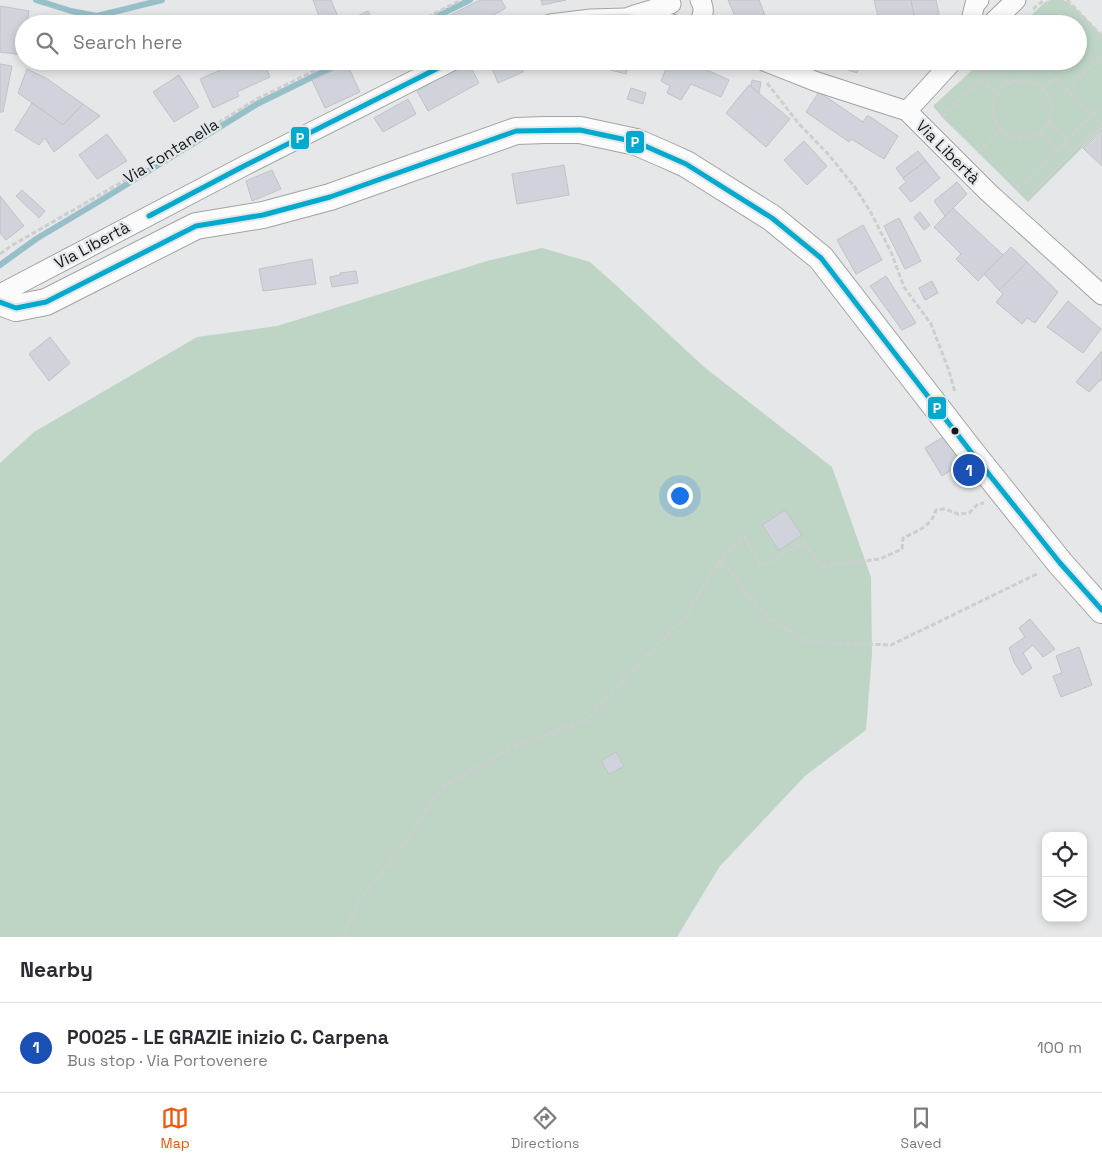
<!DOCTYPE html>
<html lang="en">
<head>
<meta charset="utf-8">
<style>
	:root { --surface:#fff; --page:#f2f2f3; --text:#2b2b33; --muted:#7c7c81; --line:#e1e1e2; --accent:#ea580c }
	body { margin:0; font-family:"Space Grotesk",sans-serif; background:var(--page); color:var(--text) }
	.controls { position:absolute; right:15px; bottom:15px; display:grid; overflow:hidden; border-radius:10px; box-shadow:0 2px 8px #0003 }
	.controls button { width:45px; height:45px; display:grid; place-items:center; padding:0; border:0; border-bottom:1px solid var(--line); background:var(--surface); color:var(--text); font:25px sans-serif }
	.you { position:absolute; left:679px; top:495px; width:18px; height:18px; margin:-12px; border:4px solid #fff; border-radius:50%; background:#1a73e8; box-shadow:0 0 0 8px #1a73e833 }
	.badge { display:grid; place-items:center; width:32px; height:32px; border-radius:50%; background:var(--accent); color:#fff; font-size:16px; font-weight:700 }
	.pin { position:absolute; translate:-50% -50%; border:2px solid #fff; box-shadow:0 1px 5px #0006 }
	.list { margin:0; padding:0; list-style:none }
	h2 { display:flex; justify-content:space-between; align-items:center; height:65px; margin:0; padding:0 20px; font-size:21px }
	h2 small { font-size:16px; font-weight:400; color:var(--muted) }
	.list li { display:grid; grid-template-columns:32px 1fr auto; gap:15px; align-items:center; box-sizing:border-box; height:90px; padding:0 20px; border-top:1px solid var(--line) }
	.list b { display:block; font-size:19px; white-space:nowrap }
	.list p { margin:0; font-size:16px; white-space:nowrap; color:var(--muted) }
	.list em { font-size:16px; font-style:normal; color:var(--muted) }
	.icon { flex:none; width:28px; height:28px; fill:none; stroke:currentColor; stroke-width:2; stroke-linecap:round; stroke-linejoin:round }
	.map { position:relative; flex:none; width:1102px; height:937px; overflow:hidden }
	.search { position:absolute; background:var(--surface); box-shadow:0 2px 8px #0003; left:15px; right:15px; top:15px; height:55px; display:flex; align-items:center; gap:12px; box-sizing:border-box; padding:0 18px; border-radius:28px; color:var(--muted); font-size:19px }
	.sheet { height:155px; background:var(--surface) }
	nav { display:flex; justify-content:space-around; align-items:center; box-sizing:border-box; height:70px; border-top:1px solid var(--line); background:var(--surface); font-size:14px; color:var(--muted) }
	nav a { display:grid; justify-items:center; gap:2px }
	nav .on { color:var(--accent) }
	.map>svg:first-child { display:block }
	.green { fill:#bed5c6 }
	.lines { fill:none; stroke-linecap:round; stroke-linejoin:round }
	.stream { stroke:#97bfc8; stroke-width:6 }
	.building { fill:#d1d3dc; stroke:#c1c2c3 }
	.minor-casing { stroke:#a2a3a4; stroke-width:21 }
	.secondary-casing { stroke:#a2a3a4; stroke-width:28 }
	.path { stroke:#cdcece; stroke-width:3; stroke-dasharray:5 2.5; stroke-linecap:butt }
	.minor { stroke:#fbfbfc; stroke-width:19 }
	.secondary { stroke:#fbfbfc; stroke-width:26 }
	.bus-1-casing { stroke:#e4e7e9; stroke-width:9 }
	.bus-1 { stroke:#00a9ce; stroke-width:5 }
	.bus-dot { fill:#161718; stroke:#e4e7e9; stroke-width:2 }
	.labels { text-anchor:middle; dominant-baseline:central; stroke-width:4.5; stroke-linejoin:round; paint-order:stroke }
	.street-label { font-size:16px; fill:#161718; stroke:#e4e7e9 }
	.line-badge { stroke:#e4e7e9; stroke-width:2 }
	.badge-label { font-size:14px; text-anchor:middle; font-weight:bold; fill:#fff }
</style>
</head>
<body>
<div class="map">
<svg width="1102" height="937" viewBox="0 0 1102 937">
	<rect width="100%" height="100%" fill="#e5e7e8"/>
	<!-- green -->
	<g class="green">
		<path d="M 1050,0 C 1054,0 1059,0 1063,0 C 1072,2 1095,28 1102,36 L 1102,128 L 1028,202 L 942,117 L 933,106 L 982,61 L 1078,61 L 1078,24 L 1022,24 L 1045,2 Z"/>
		<polygon points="542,248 590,262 618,287 703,366 832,467 871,577 872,654 866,730 805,776 720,866 677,937 0,937 0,463 34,432 197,337 277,326 487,261"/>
	</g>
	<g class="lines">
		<!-- stream -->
		<g class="stream">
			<polyline points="36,0 71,11 97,16 162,0"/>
			<polyline points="421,24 470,0"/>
			<polyline points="0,265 36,239 103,199 257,104 345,61"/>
		</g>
	</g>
	<!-- building -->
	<g class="building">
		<polygon points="313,0 331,0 341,24 322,24"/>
		<polygon points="480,0 501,0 506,8 477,24 454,24 449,16"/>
		<polygon points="541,0 566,0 542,5"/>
		<polygon points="728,0 759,0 768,23 737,21"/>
		<polygon points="874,0 911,0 916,24 880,24"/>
		<polygon points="911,0 936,0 941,24 916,24"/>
		<polygon points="0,6 29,11 27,24 24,24 24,46 22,55 0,52"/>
		<polygon points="368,11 375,24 355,24 353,18"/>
		<polygon points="449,16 454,24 436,24"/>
		<polygon points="228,61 263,61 270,77 237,92 239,96 213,108 200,79 225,68 223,63"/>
		<polygon points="301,61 325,61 305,70"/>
		<polygon points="489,61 518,61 523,72 498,83"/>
		<polygon points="593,61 629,61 626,74 592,65"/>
		<polygon points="669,61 687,61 729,80 721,97 691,84 681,100 667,93 670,86 661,81"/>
		<polygon points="822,61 861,61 857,73"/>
		<polygon points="468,62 479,83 428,111 417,91"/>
		<polygon points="0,64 12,66 3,112 0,112"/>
		<polygon points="347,64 360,92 325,108 312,80"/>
		<polygon points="27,69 46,78 83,104 63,125 18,93"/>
		<polygon points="179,75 199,107 174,122 153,92"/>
		<polygon points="752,80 761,82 759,93 751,86"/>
		<polygon points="749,85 790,119 766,147 726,113"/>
		<polygon points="631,88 646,93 643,104 627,99"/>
		<polygon points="819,92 863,122 867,116 869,116 898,136 884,159 851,139 849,142 806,112"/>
		<polygon points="408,99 416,114 383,132 374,118"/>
		<polygon points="32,103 63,125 83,104 100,116 54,152 45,138 39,145 15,130"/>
		<polygon points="1102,129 1102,166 1083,148"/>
		<polygon points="107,134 127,161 97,179 79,155"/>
		<polygon points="804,141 827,166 807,185 784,160"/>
		<polygon points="918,151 926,161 903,178 896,168"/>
		<polygon points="926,161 940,178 911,202 899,188 906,182 903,178"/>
		<polygon points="564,165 569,195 517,204 512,174"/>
		<polygon points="272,170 281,189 252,201 246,181"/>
		<polygon points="957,182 967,194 945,216 934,201"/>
		<polygon points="22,190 45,211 39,218 16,196"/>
		<polygon points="0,196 24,226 6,240 0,233"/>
		<polygon points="953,208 1003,255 978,281 956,259 961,254 934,227"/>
		<polygon points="920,212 930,225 924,230 914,217"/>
		<polygon points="899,218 921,261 905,269 884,226"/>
		<polygon points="863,225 882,260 856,274 837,240"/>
		<polygon points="1011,247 1027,262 999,290 984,274"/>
		<polygon points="312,259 316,284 263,291 259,269"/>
		<polygon points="1027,262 1058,292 1035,323 1027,318 1022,324 996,302 1003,294 999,290"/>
		<polygon points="356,271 358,283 332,287 330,277 340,275 340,273"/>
		<polygon points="886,276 916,323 902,330 870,286"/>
		<polygon points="932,281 938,293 925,300 919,288"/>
		<polygon points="1068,301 1101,329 1083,353 1047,327"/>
		<polygon points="50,337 70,363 49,381 29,354"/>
		<polygon points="1102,351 1102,381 1100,380 1089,392 1076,382"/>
		<polygon points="948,434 965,461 942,476 925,448"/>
		<polygon points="785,510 802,535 779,550 762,525"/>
		<polygon points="1030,619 1055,649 1043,657 1033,645 1023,653 1032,668 1022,675 1014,662 1009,648 1025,637 1019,628"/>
		<polygon points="1079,647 1092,685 1061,697 1053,676 1062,673 1056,656"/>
		<polygon points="616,752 624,766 609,774 601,761"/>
	</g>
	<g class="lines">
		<!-- minor casing -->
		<g class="minor-casing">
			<g id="minor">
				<polyline points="631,16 671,4"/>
				<polyline points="550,24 591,19 625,18 672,24"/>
				<path d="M 698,24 C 704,16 705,8 700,0"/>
				<polyline points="970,24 975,4 979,0"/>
				<polyline points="991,24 1016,0"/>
				<polyline points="764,61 817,82 907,111 988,192 1102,295"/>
				<polyline points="907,111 953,61"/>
				<polyline points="0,294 244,166 452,61"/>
			</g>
		</g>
		<!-- secondary casing -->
		<g class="secondary-casing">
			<polyline id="secondary" points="0,302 16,308 46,302 196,226 263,215 330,197 516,131 545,130 580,130 636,142 666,155 686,164 772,218 821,258 971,452 1060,563 1102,610"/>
		</g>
		<!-- path -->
		<g class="path">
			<polyline points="1067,0 1102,36"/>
			<polyline points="1033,9 1044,0"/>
			<polyline points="414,24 461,0"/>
			<polyline points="1078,31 1089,22"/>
			<polyline points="1039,61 1092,115"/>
			<polyline points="976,65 985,74"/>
			<polyline points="992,68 1008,84"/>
			<polyline points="971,70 980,61"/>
			<polyline points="980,79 997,94"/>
			<circle cx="1022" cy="109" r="29"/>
			<polyline points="767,83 799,124 828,154 854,186 870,211 891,252 904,287 931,324 948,368 955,392"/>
			<polyline points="1043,89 1055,77"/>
			<polyline points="1066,90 1102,57"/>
			<polyline points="942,117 998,61"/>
			<polyline points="1049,122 1068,139"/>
			<polyline points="1041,133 1058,149"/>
			<polyline points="1063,144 1072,152"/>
			<polyline points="978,153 1001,130"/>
			<polyline points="1017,190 1102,105"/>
			<polyline points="1026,199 1102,122"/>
			<polyline points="0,254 11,246 122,182 257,99 334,61"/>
			<path d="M 718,564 L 744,536 L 761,566 L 803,543 L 823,566 L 880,559 L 902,549 L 903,538 C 917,531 931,527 936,510 L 945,509 L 958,514 L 969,513 L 978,504 L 984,503"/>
			<polyline points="343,937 357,903 399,851 441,788 514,746 587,720 645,657 687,616 711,572 718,564 728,569 765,616 807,642 891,645 1039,573"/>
		</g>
		<!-- minor -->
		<use href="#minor" class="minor"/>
		<!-- secondary -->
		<use href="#secondary" class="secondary"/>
		<!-- bus-1 casing -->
		<g class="bus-1-casing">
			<g id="bus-1">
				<polyline points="552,24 591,19 625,18 670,24"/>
				<polyline points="149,216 244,166 452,61"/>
				<polyline points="0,302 16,308 46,302 196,226 263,215 330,197 516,131 580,130 636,142 686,164 772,218 821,258 971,452 1060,563 1102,610"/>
			</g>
		</g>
		<!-- bus-1 -->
		<use href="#bus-1" class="bus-1"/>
	</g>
	<!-- markers -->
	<circle class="bus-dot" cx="955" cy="431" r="4.5"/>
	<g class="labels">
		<!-- street labels -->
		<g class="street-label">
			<text transform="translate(171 151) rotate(-32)">Via Fontanella</text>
			<text transform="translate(948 152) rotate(45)">Via Libertà</text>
			<text transform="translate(92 245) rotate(-28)">Via Libertà</text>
		</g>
	</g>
	<g class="line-badge">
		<rect x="290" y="126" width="20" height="24" rx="5" fill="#00a9ce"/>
		<rect x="625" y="130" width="20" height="24" rx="5" fill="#00a9ce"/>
		<rect x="927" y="396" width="20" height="24" rx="5" fill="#00a9ce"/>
	</g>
	<g class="badge-label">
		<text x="300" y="143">P</text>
		<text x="635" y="147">P</text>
		<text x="937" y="413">P</text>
	</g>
</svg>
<div class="controls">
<button><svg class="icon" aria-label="locate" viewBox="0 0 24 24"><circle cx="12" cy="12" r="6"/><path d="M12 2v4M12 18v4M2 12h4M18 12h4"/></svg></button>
<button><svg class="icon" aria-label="layers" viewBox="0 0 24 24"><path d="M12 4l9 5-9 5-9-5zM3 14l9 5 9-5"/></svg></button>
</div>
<div class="you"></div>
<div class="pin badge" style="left:969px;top:470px;background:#1a4fb4">1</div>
<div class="search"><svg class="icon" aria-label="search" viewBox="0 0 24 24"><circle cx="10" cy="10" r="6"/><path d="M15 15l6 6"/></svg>Search here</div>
</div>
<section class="sheet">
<h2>Nearby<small></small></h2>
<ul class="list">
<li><span class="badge" style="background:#1a4fb4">1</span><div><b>PO025 - LE GRAZIE inizio C. Carpena</b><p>Bus stop · Via Portovenere</p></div><em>100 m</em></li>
</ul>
</section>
<nav>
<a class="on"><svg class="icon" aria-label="map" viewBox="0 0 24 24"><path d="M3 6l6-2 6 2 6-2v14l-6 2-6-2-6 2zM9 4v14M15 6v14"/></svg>Map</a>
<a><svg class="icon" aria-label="directions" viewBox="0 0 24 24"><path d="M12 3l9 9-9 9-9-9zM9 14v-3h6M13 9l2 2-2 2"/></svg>Directions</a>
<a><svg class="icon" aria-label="saved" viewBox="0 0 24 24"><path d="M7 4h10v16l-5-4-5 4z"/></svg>Saved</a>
</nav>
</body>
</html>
